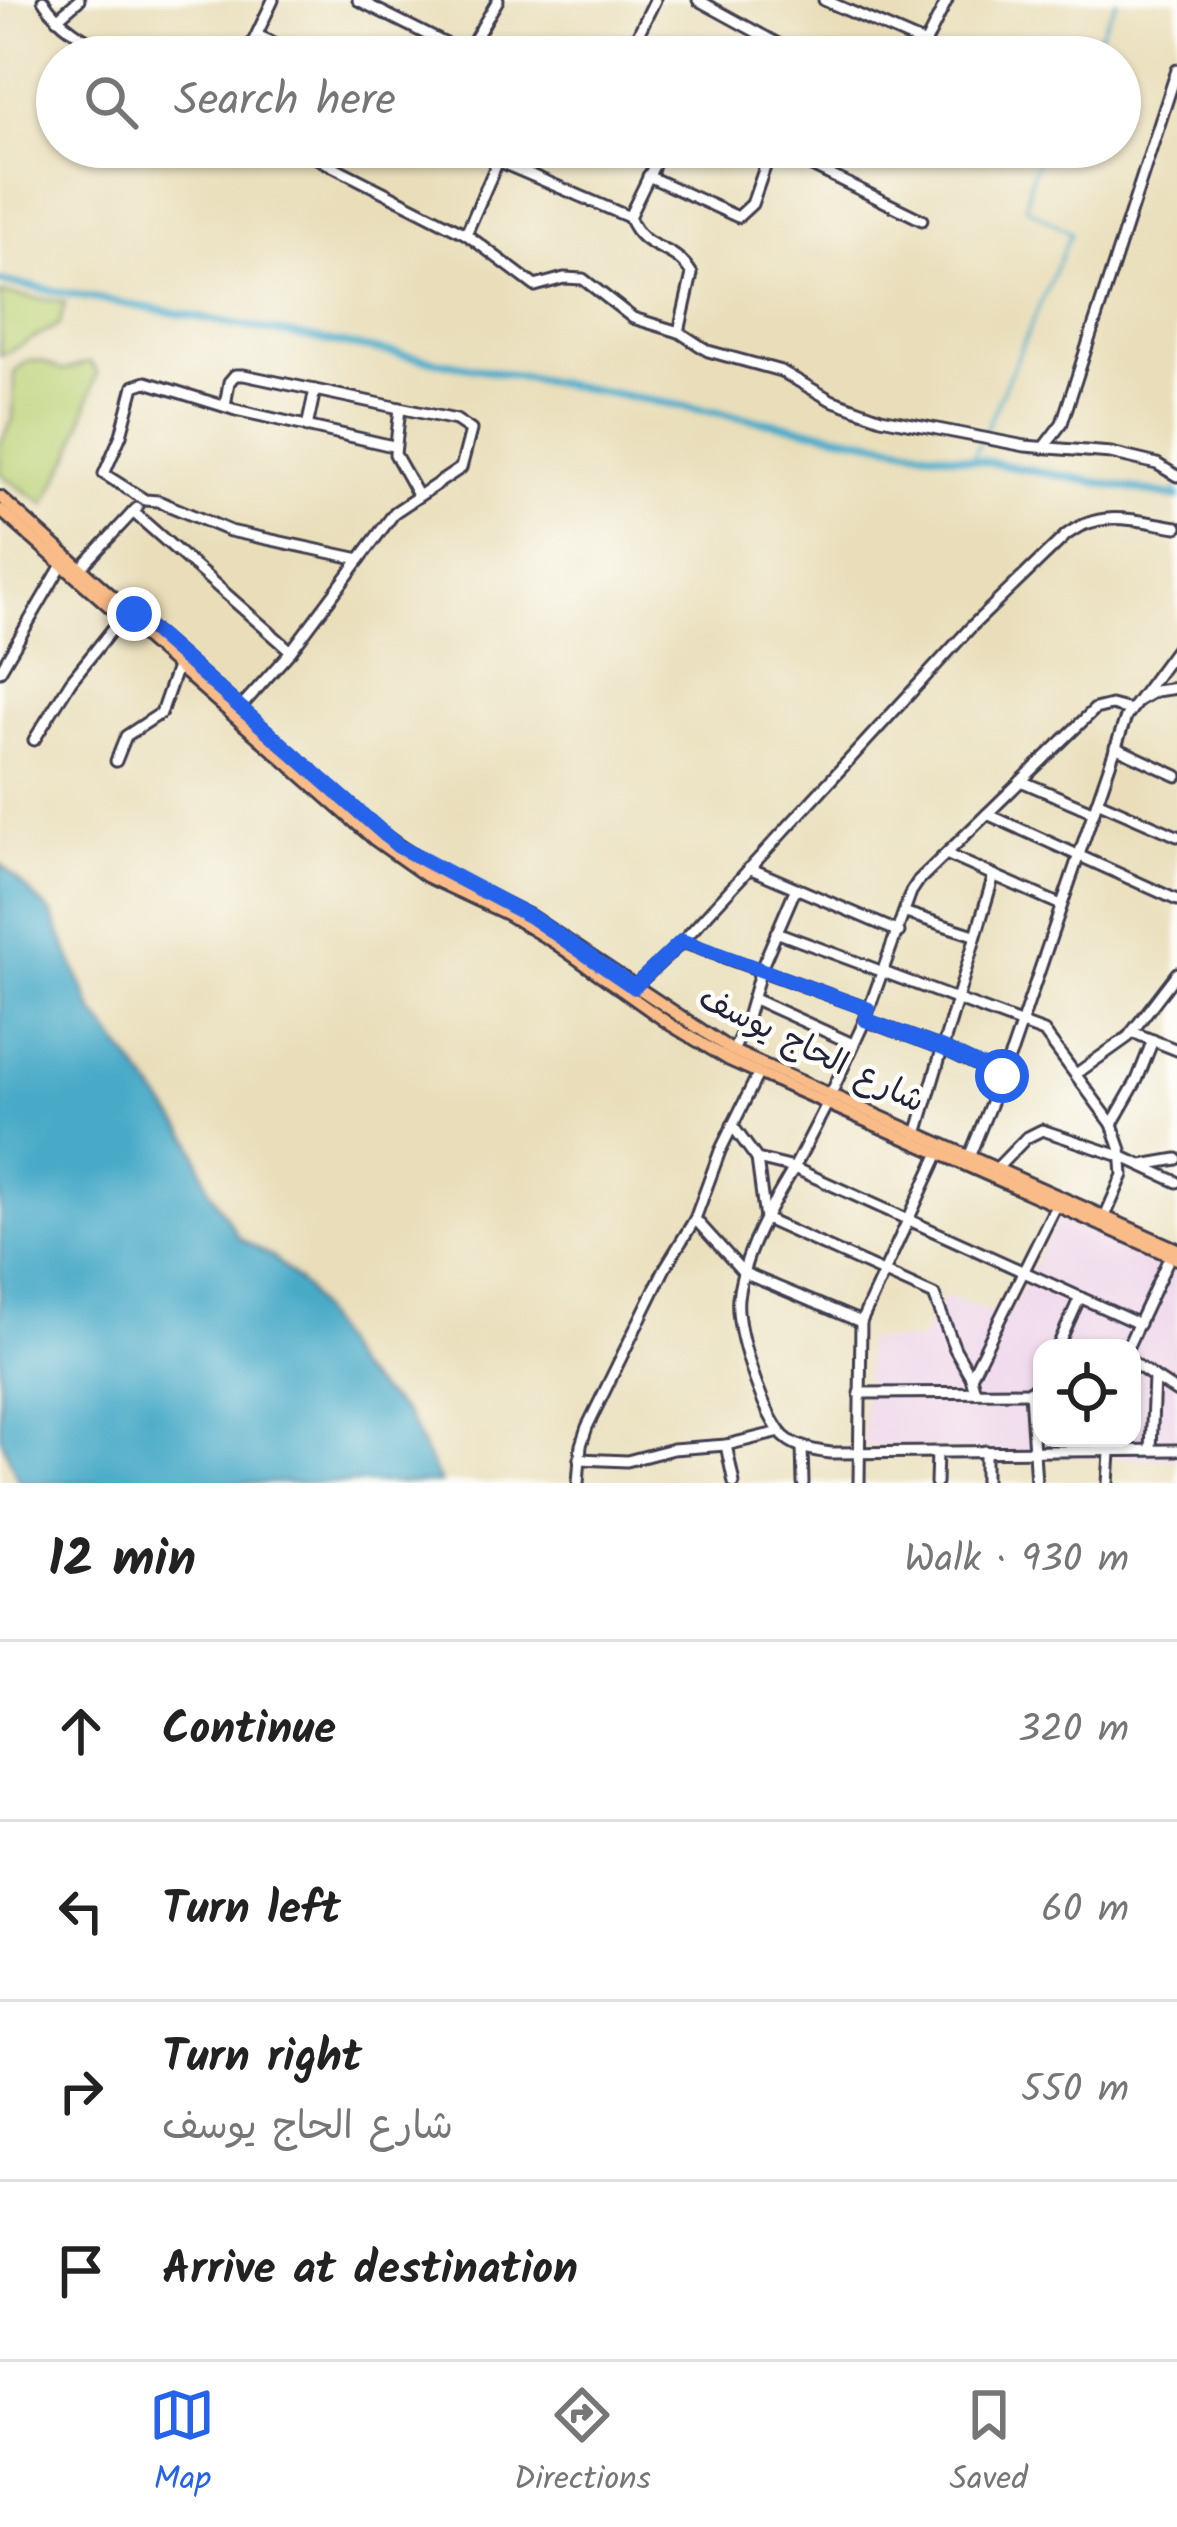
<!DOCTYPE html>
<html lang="en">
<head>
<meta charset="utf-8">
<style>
	:root { --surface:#fff; --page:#f6f6f6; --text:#222; --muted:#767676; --line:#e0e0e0; --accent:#2563eb }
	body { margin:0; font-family:Kalam,"Playpen Sans Arabic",sans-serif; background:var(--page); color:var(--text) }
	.controls { position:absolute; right:36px; bottom:36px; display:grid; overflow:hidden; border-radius:24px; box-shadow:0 3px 9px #0004 }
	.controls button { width:108px; height:108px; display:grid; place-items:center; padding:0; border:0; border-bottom:3px solid var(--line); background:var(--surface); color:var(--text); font:60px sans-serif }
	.stop { position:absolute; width:36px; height:36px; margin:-27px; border:9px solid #2563eb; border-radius:50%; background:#fff }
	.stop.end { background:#2563eb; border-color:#fff; box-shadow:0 3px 12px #0008 }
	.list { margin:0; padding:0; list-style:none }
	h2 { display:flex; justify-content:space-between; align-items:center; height:156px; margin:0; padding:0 48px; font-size:51px }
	h2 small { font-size:39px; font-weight:400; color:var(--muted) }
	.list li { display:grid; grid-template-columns:78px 1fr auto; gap:36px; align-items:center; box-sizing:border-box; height:180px; padding:0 48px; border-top:3px solid var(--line) }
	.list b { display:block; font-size:45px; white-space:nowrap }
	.list p { margin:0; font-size:39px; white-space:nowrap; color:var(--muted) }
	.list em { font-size:39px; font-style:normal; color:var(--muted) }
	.icon { flex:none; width:66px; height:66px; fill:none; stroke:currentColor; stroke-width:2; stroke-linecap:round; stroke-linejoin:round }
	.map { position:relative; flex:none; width:1177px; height:1483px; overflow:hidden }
	.search { position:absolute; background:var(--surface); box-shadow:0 3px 9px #0004; left:36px; right:36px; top:36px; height:132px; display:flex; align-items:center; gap:30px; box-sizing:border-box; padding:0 42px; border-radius:66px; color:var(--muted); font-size:45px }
	.sheet { height:876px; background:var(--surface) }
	nav { display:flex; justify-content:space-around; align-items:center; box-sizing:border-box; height:168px; border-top:3px solid var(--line); background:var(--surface); font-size:33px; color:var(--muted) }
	nav a { display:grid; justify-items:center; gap:6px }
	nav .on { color:var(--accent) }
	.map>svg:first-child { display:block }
	.built { fill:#edd1e9; fill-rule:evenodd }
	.green { fill:#bbd175; stroke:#6e7a58; stroke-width:3 }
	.water { fill:#48aac8; stroke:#356682; stroke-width:3 }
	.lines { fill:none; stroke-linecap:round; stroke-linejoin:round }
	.stream { stroke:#48aac8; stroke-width:3 }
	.canal { stroke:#48aac8; stroke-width:8 }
	.minor-casing { stroke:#403e4e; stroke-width:15 }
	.major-casing { stroke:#403e4e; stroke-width:16 }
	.minor { stroke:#fff; stroke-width:9 }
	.major { stroke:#f9bc89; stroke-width:10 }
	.route { stroke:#2563eb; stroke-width:15 }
	.labels { text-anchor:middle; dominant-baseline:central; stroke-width:9; stroke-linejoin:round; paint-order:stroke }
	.street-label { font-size:33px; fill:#22223b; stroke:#fdfcf7 }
</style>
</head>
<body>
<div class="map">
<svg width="1177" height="1483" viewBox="0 0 1177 1483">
	<rect width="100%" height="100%" fill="#fdfcf7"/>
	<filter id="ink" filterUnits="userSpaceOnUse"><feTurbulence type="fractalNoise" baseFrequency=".00833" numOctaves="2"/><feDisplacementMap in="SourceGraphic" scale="24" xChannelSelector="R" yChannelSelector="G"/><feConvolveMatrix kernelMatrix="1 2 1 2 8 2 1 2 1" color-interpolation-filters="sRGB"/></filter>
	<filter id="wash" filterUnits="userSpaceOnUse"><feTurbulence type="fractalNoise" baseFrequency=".004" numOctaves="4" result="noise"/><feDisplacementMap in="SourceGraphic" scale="48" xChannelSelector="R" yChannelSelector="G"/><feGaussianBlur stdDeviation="2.7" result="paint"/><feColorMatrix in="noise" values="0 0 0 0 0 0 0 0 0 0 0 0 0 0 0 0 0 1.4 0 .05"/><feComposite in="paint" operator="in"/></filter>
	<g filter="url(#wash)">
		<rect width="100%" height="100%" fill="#e9deb9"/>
		<!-- built -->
		<path class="built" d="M 1060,1214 L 1177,1266 L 1177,1460 L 863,1446 L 866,1340 L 919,1341 L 945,1296 L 1007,1318 ZM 1042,1348 L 1132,1348 L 1132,1438 L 1042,1438 Z"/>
		<!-- green -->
		<g class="green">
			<polygon points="0,293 65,302 60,324 0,356"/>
			<polygon points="42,361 63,371 90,362 97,373 73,451 45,504 0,474 0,443 13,420 14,373 26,361"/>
		</g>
		<!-- water -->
		<polygon class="water" points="0,863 52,914 93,1011 192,1141 208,1187 239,1238 273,1257 306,1289 356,1371 407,1415 440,1483 19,1483 0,1435"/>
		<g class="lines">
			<!-- stream -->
			<g class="stream">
				<polyline points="1088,57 1117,0"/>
				<polyline points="984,434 1071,233 1026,207 1031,177 1043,147"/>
				<polyline points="971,460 980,442"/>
				<polyline points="1175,497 1177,488"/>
			</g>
			<!-- canal -->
			<polyline class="canal" points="0,281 1177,497"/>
		</g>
	</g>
	<g filter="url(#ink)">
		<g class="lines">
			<!-- minor casing -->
			<g class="minor-casing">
				<g id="minor">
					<path d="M 43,0 C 60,28 90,42 118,57"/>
					<polyline points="358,0 472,57"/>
					<polyline points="698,0 802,57"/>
					<polyline points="824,0 925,44 947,0"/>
					<polyline points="57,19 79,0"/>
					<polyline points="257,35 305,57"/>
					<polyline points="466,54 498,0"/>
					<polyline points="246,57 273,0"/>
					<polyline points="627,57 655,0"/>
					<polyline points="295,147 466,234 535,286 564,278 583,279 633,318 679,332 708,351 781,371 831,400 881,418 1025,446 1111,453 1157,464 1177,476"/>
					<path d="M 663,147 L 629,217 C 645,255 672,241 692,274 L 679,332"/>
					<polyline points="773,147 922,220"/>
					<polyline points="498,161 629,217"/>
					<polyline points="648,176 738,217 752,204 772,147"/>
					<polyline points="466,234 498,161 474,147"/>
					<polyline points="225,406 229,382 235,375 244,375 456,420 471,430 461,468 395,512 291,651 239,709"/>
					<polyline points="400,408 395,454 418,495"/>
					<polyline points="307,427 315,390"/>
					<polyline points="1043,448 1062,423 1177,70"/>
					<polyline points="133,512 291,651"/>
					<polyline points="360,559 230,531 158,501 145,500 104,474 121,435 134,386 146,382 236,410 393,446"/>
					<polyline points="82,567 137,508"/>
					<polyline points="0,671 63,563"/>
					<polyline points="1141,699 1155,691 1177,688"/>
					<polyline points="34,740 71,681 122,617"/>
					<polyline points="1115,747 1177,776"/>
					<polyline points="116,761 126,736 161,713 177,667"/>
					<polyline points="1021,781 1094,812"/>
					<polyline points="1097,801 1177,836"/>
					<polyline points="987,814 1177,900"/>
					<polyline points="948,855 1061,905"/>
					<polyline points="749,868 899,932"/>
					<polyline points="906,913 974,935"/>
					<polyline points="776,932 1044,1032 1112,1124 1121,1150 1123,1175 1103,1221"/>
					<polyline points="682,942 868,1009"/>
					<path d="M 634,987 L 682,942 L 972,626 L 1066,535 C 1101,508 1137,521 1177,527"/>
					<polyline points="754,999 853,1044"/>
					<polyline points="865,1020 942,1048 1002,1077"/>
					<polyline points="1132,1032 1177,1050"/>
					<polyline points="733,1051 744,1028 761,969 795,890"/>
					<polyline points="1076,1074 1128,1037 1177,973"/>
					<polyline points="830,1096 865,1020 911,892 919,880 1095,709 1111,705 1130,710"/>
					<polyline points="826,1106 794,1168 1139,1324"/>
					<polyline points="1112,1124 1137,1080 1153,1040"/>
					<path d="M 732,1125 L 757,1159 L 794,1168 C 770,1208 744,1251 738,1298 C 735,1330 761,1406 780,1432 C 791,1447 814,1451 831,1453 L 1177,1450"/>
					<polyline points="917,1134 994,875"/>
					<polyline points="969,1157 1012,1051 1126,717 1177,648"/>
					<polyline points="757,1159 765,1219 934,1295 955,1349 971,1377"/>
					<polyline points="1142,1165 1177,1159"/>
					<polyline points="996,1169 1026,1138 1042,1130 1123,1157 1177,1182"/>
					<polyline points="695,1219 744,1273 861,1322"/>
					<polyline points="1057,1348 1080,1297"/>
					<polyline points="1127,1348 1170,1256"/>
					<polyline points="1132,1362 1154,1377 1151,1449"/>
					<polyline points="1154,1377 1177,1392"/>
					<polyline points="975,1392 971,1377 1056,1206"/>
					<polyline points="859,1393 1030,1392"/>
					<polyline points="726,1445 734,1483"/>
					<polyline points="802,1447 803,1483"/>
					<polyline points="579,1459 627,1461 673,1449 726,1445 780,1432"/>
					<polyline points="578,1483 581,1445 587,1427 665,1268 695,1219 720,1151 758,1074"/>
					<polyline points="859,1483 861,1322 938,1155"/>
					<polyline points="936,1483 937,1452"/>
					<polyline points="985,1483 985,1451"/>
					<polyline points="1036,1483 1030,1392 1042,1379"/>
					<polyline points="1108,1483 1111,1438"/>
				</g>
			</g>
			<!-- major casing -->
			<g class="major-casing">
				<g id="major">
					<polyline points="0,497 382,834 432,868 530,916 733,1051 1177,1249"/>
					<polyline points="0,510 375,840 426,876 507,914 555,943 671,1025 729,1060 1177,1259"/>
				</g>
			</g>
			<!-- minor -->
			<use href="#minor" class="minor"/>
			<!-- major -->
			<use href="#major" class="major"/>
		</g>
	</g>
	<g class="lines" filter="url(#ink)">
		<!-- route -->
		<polyline class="route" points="134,614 398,846 530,916 634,987 682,941 868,1009 866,1020 942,1048 1002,1076"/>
	</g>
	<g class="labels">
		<!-- street labels -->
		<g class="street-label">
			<text transform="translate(811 1051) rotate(26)">شارع الحاج يوسف</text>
		</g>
	</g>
</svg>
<div class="controls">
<button><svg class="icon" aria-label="locate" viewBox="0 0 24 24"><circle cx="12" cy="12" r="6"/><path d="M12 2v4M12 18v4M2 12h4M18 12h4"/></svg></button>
</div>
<div class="stop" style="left:1002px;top:1076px"></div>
<div class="stop end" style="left:134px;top:614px"></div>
<div class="search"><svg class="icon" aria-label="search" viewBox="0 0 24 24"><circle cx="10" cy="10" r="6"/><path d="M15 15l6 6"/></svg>Search here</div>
</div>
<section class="sheet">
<h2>12 min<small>Walk · 930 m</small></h2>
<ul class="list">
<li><svg class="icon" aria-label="ahead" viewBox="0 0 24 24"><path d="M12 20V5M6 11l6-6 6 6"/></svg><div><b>Continue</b></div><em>320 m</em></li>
<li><svg class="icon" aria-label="left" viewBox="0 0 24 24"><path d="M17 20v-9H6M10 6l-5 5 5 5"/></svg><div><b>Turn left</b></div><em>60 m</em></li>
<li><svg class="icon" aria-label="right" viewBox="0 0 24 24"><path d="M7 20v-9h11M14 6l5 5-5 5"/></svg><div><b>Turn right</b><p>شارع الحاج يوسف</p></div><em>550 m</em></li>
<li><svg class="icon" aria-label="arrive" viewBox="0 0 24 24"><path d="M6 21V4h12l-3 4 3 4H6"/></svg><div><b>Arrive at destination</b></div></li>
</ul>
</section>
<nav>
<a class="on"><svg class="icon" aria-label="map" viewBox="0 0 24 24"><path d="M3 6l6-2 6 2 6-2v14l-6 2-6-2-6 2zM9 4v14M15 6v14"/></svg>Map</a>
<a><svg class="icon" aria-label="directions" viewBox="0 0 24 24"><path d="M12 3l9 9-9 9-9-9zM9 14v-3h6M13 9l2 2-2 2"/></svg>Directions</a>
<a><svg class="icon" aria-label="saved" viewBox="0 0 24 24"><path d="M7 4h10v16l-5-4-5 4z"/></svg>Saved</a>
</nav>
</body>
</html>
